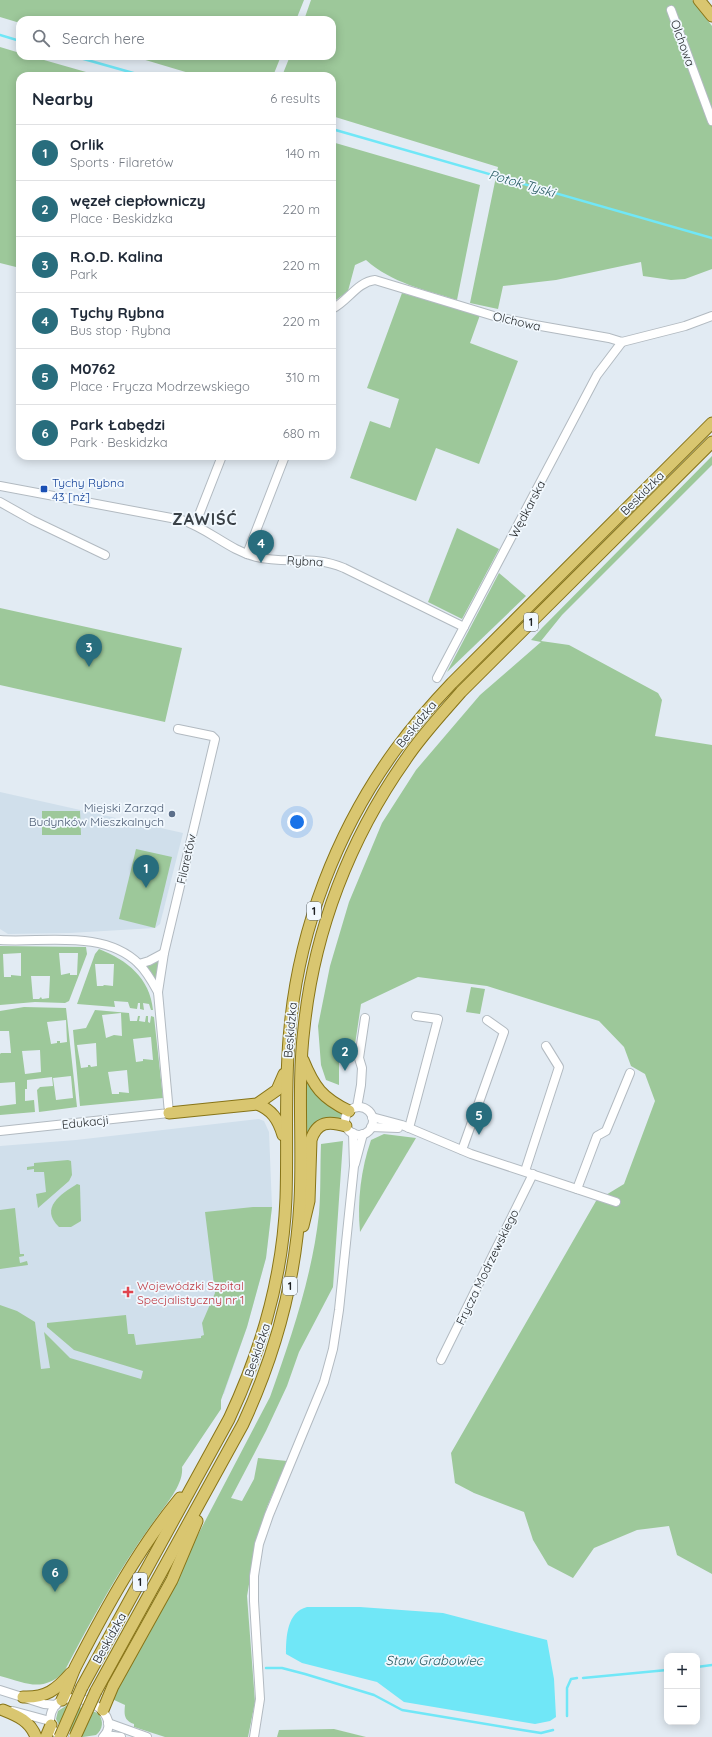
<!DOCTYPE html>
<html lang="en">
<head>
<meta charset="utf-8">
<style>
	:root { --surface:#fff; --page:#f2f2f3; --text:#1f2937; --muted:#747a83; --line:#e0e1e3; --accent:#286d7d }
	body { margin:0; font-family:Quicksand,sans-serif; background:var(--page); color:var(--text) }
	.controls { position:absolute; right:12px; bottom:12px; display:grid; overflow:hidden; border-radius:8px; box-shadow:0 2px 10px #0003 }
	.controls button { width:36px; height:36px; display:grid; place-items:center; padding:0; border:0; border-bottom:1px solid var(--line); background:var(--surface); color:var(--text); font:20px sans-serif }
	.you { position:absolute; left:297px; top:822px; width:14px; height:14px; margin:-10px; border:3px solid #fff; border-radius:50%; background:#1a73e8; box-shadow:0 0 0 6px #1a73e833 }
	.badge { display:grid; place-items:center; width:26px; height:26px; border-radius:50%; background:var(--accent); color:#fff; font-size:13px; font-weight:700 }
	.pin { position:absolute; translate:-50% -33px; filter:drop-shadow(0 1px 2px #0008) }
	.pin::after { content:''; position:absolute; top:21px; width:14px; height:12px; background:inherit; clip-path:polygon(0 0,100% 0,50% 100%) }
	.list { margin:0; padding:0; list-style:none }
	h2 { display:flex; justify-content:space-between; align-items:center; height:52px; margin:0; padding:0 16px; font-size:17px }
	h2 small { font-size:13px; font-weight:400; color:var(--muted) }
	.list li { display:grid; grid-template-columns:26px 1fr auto; gap:12px; align-items:center; box-sizing:border-box; height:56px; padding:0 16px; border-top:1px solid var(--line) }
	.list b { display:block; font-size:15px; white-space:nowrap }
	.list p { margin:0; font-size:13px; white-space:nowrap; color:var(--muted) }
	.list em { font-size:13px; font-style:normal; color:var(--muted) }
	.icon { flex:none; width:22px; height:22px; fill:none; stroke:currentColor; stroke-width:2; stroke-linecap:round; stroke-linejoin:round }
	.map { position:relative; flex:none; width:712px; height:1737px; overflow:hidden }
	.search { position:absolute; background:var(--surface); box-shadow:0 2px 10px #0003; left:16px; top:16px; width:320px; height:44px; display:flex; align-items:center; gap:10px; box-sizing:border-box; padding:0 14px; border-radius:12px; color:var(--muted); font-size:15px }
	.panel { position:absolute; background:var(--surface); box-shadow:0 2px 10px #0003; left:16px; top:72px; width:320px; height:388px; border-radius:12px }
	.map>svg:first-child { display:block }
	.built { fill:#d0dfeb }
	.green { fill:#9dc89a; fill-rule:evenodd }
	.water { fill:#70e7f7 }
	.lines { fill:none; stroke-linecap:round; stroke-linejoin:round }
	.stream { stroke:#70e7f7; stroke-width:2.5 }
	.minor-casing { stroke:#b2bac1; stroke-width:10 }
	.major-casing { stroke:#877417; stroke-width:13 }
	.minor { stroke:#fff; stroke-width:8 }
	.major { stroke:#d9c670; stroke-width:11 }
	.major-bridge-casing { stroke:#877417; stroke-width:13; stroke-linecap:butt }
	.major-bridge { stroke:#d9c670; stroke-width:11 }
	.transit-dot { fill:#1a4fb4; stroke:#f1f8fe; stroke-width:1.5 }
	.service-dot { fill:#5c6f8a; stroke:#f1f8fe; stroke-width:1.5 }
	.health-dot { fill:#e0444e; stroke:#f1f8fe; stroke-width:1.5 }
	.labels { text-anchor:middle; dominant-baseline:central; stroke-width:3.5; stroke-linejoin:round; paint-order:stroke }
	.shield { fill:#f1f8fe; stroke:#5d6265; stroke-width:1 }
	.shield-label { font-size:11px; font-weight:bold; fill:#1e2123 }
	.street-label { font-size:12px; fill:#1e2123; stroke:#f1f8fe }
	.transit-label { font-size:12px; fill:#164399; stroke:#f1f8fe; text-anchor:start }
	.service-label { font-size:12px; fill:#4e5e75; stroke:#f1f8fe; text-anchor:end }
	.health-label { font-size:12px; fill:#be3a42; stroke:#f1f8fe; text-anchor:start }
	.water-label { font-size:13px; font-style:italic; fill:#275b62; stroke:#f1f8fe }
	.district-label { font-size:16px; font-weight:bold; letter-spacing:1px; fill:#3a4147; stroke:#f1f8fe }
</style>
</head>
<body>
<div class="map">
<svg width="712" height="1737" viewBox="0 0 712 1737">
	<rect width="100%" height="100%" fill="#e2ebf3"/>
	<!-- built -->
	<g class="built">
		<polygon points="0,792 183,833 160,924 155,928 70,933 8,934 0,929"/>
		<polygon points="259,1119 264,1121 269,1132 272,1207 266,1258 247,1327 224,1394 0,1400 0,1146 76,1140"/>
	</g>
	<!-- green -->
	<g class="green">
		<polygon points="0,0 304,0 296,20 20,20 20,23 0,17"/>
		<polygon points="311,0 692,0 712,26 712,269 685,279 671,280 643,276 641,262 556,280 503,286 498,309 470,303 498,167 332,116 332,76 282,76 290,56 332,56 332,20 304,20"/>
		<polygon points="0,47 20,53 20,56 30,56 100,76 20,76 20,268 0,263"/>
		<polygon points="132,56 281,56 273,76 199,76"/>
		<path d="M 332,142 L 480,185 L 457,300 C 425,290 392,283 366,260 L 355,265 L 348,291 L 332,303 Z"/>
		<polygon points="402,293 480,315 470,343 518,361 479,464 436,448 416,501 350,478 370,421 390,428 399,399 367,388"/>
		<polygon points="712,456 712,465 562,615 541,641 569,645 658,693 662,700 655,736 712,745 712,1574 677,1555 669,1526 637,1530 594,1548 573,1578 548,1565 533,1540 524,1512 474,1493 455,1483 451,1453 596,1201 624,1184 655,1101 645,1074 631,1066 624,1047 599,1021 487,986 418,977 361,1004 353,1058 339,1059 339,1085 326,1080 321,1065 318,1026 330,966 349,902 382,823 416,770 480,695 541,642 531,640 542,628"/>
		<polygon points="457,528 499,549 462,619 428,602"/>
		<polygon points="499,573 526,596 447,672"/>
		<polygon points="0,608 182,648 165,722 0,685"/>
		<polygon points="42,811 80,811 81,835 42,835"/>
		<polygon points="136,849 172,857 155,928 119,919"/>
		<path d="M 0,946 L 86,947 L 87,954 L 69,1001 L 65,1003 L 35,1002 L 0,1005 ZM 21,953 L 21,976 L 11,975 L 11,977 L 4,977 L 3,954 ZM 59,953 L 78,953 L 77,975 L 70,975 L 70,973 L 61,975 ZM 31,976 L 50,976 L 49,998 L 42,999 L 41,997 L 39,999 L 33,999 Z"/>
		<path d="M 99,949 C 127,960 150,978 153,1010 L 151,1010 L 149,1004 L 143,1003 L 144,1010 L 140,1009 L 140,1003 L 138,1003 L 137,1009 L 130,1008 L 128,1002 L 114,1001 L 115,1007 L 77,1004 L 95,954 ZM 95,964 L 114,964 L 113,986 L 104,985 L 103,986 L 97,986 Z"/>
		<polygon points="159,960 156,983 144,966"/>
		<polygon points="471,987 485,989 480,1014 466,1012"/>
		<path d="M 24,1007 L 66,1008 L 77,1107 L 39,1112 L 37,1090 L 40,1087 L 53,1086 L 52,1077 L 27,1080 L 27,1089 L 25,1089 L 25,1101 L 34,1100 L 35,1112 L 0,1115 L 0,1106 L 16,1104 L 15,1082 L 0,1083 L 0,1054 L 1,1053 L 11,1053 L 9,1031 L 0,1031 L 0,1011 ZM 66,1020 L 67,1042 L 60,1043 L 60,1041 L 57,1041 L 57,1043 L 51,1044 L 47,1022 ZM 40,1050 L 41,1072 L 25,1074 L 22,1051 ZM 71,1076 L 73,1098 L 56,1100 L 53,1078 Z"/>
		<path d="M 95,1010 L 129,1013 L 130,1021 L 137,1021 L 138,1016 L 140,1016 L 139,1021 L 145,1022 L 146,1016 L 148,1016 L 148,1022 L 150,1023 L 151,1016 L 154,1017 L 163,1098 L 80,1106 L 73,1030 L 86,1028 ZM 121,1013 L 122,1036 L 114,1035 L 106,1038 L 102,1015 ZM 151,1037 L 153,1060 L 143,1059 L 143,1061 L 136,1062 L 133,1039 ZM 96,1043 L 97,1066 L 91,1067 L 90,1065 L 88,1065 L 88,1067 L 81,1068 L 77,1045 ZM 127,1070 L 129,1093 L 119,1092 L 119,1094 L 112,1094 L 108,1072 Z"/>
		<polygon points="306,1080 308,1080 344,1112 341,1120 306,1138"/>
		<path d="M 384,1134 L 416,1138 L 360,1232 C 357,1201 361,1169 371,1140 Z"/>
		<path d="M 343,1141 L 333,1287 L 299,1352 L 287,1386 L 266,1431 L 231,1498 L 242,1501 L 254,1479 L 258,1458 L 287,1461 L 267,1507 L 254,1555 L 247,1596 L 255,1702 L 248,1737 L 165,1737 L 134,1727 L 134,1724 C 124,1720 124,1715 125,1705 L 112,1699 L 270,1397 C 291,1338 312,1277 319,1214 C 321,1191 320,1167 321,1144 Z"/>
		<polygon points="68,1160 71,1161 72,1175 69,1181 38,1208 36,1194 46,1192 44,1172 34,1172 34,1169 27,1170 27,1167 34,1166 34,1163"/>
		<path d="M 77,1184 L 80,1185 L 81,1221 L 71,1227 L 59,1227 C 39,1208 61,1194 77,1184 Z"/>
		<path d="M 253,1207 L 272,1207 L 266,1258 L 247,1327 L 221,1400 L 221,1409 L 182,1467 C 184,1484 166,1504 157,1517 C 121,1565 92,1619 64,1672 C 42,1693 27,1683 0,1676 L 0,1305 L 17,1311 L 35,1322 L 41,1369 L 50,1368 L 44,1332 L 70,1358 L 141,1379 L 143,1371 L 74,1350 L 47,1327 L 47,1323 L 126,1315 L 128,1334 L 134,1334 L 136,1345 L 201,1338 L 201,1336 L 204,1335 L 202,1323 L 215,1293 L 205,1212 Z"/>
		<polygon points="15,1208 20,1254 24,1254 24,1256 19,1257 20,1263 27,1261 28,1265 0,1269 0,1210"/>
		<path d="M 69,1704 L 98,1713 C 104,1721 103,1729 96,1735 L 83,1737 L 60,1727 L 56,1719 L 58,1711 Z"/>
		<polygon points="334,1729 366,1737 277,1737 279,1730"/>
	</g>
	<!-- water -->
	<path class="water" d="M 307,1607 L 360,1607 L 443,1613 L 547,1640 L 554,1679 L 556,1717 L 550,1721 L 535,1724 L 404,1702 L 377,1682 L 302,1663 L 286,1654 C 286,1637 287,1612 307,1607 Z"/>
	<g class="lines">
		<!-- stream -->
		<g class="stream">
			<polyline points="0,35 20,41"/>
			<polyline points="73,56 144,76"/>
			<polyline points="332,129 712,238"/>
			<polyline points="697,1667 712,1665"/>
			<polyline points="266,1668 282,1668 305,1674 374,1695 402,1710 522,1730 541,1733 553,1730"/>
			<polyline points="583,1678 667,1670"/>
			<polyline points="567,1716 567,1688 571,1679 577,1678"/>
		</g>
		<!-- minor casing -->
		<g class="minor-casing">
			<g id="minor">
				<polyline points="671,10 712,121"/>
				<path d="M 332,309 C 348,301 357,282 375,280 L 497,317 L 535,325 L 609,338 L 622,342 L 685,326 L 712,316"/>
				<path d="M 0,486 L 182,520 C 209,529 229,550 256,557 C 288,565 311,554 344,568 L 464,627"/>
				<polyline points="0,502 32,520 105,555"/>
				<polyline points="195,525 222,456"/>
				<polyline points="247,554 285,456"/>
				<polyline points="437,678 597,375 622,342"/>
				<path d="M 0,940 C 44,943 104,929 139,964 C 147,972 153,983 158,992 L 169,1113 L 0,1131"/>
				<polyline points="139,964 149,961 164,953"/>
				<polyline points="158,992 164,953 215,739 212,736 178,729"/>
				<polyline points="357,1107 361,1085 362,1068 359,1058 365,1018"/>
				<circle cx="359" cy="1121" r="14"/>
				<polyline points="372,1117 402,1125 471,1154 616,1202"/>
				<polyline points="371,1127 398,1128"/>
				<polyline points="409,1128 438,1019 416,1016"/>
				<polyline points="462,1150 504,1032 487,1020"/>
				<polyline points="355,1164 363,1134"/>
				<polyline points="525,1171 559,1067 546,1046"/>
				<polyline points="577,1189 597,1136 606,1131 630,1073"/>
				<polyline points="441,1360 533,1174"/>
				<polyline points="0,1690 44,1704 56,1705"/>
				<polyline points="13,1711 50,1721"/>
				<polyline points="108,1723 147,1737"/>
				<polyline points="105,1735 121,1737"/>
				<path d="M 64,1737 C 56,1734 49,1728 50,1719 C 55,1675 129,1710 103,1737"/>
				<polyline points="254,1737 260,1699 254,1601 254,1576 259,1544 269,1515 324,1382 333,1349 339,1310 354,1166 353,1133"/>
			</g>
		</g>
		<!-- major casing -->
		<g class="major-casing">
			<g id="major">
				<polyline points="699,0 712,16"/>
				<path d="M 303,1060 C 314,1087 322,1098 349,1111"/>
				<path d="M 257,1104 C 272,1110 278,1119 283,1135"/>
				<polyline points="169,1113 257,1104 277,1090 284,1074"/>
				<path d="M 303,1226 L 309,1201 L 311,1140 C 317,1121 329,1121 346,1126"/>
				<path d="M 82,1687 L 229,1419 C 262,1349 283,1276 286,1198 C 288,1141 284,1084 290,1028 C 299,929 337,830 396,749 C 413,726 432,704 452,683 L 712,423"/>
				<path d="M 96,1691 L 243,1424 C 276,1353 296,1279 300,1201 C 303,1143 297,1085 304,1028 C 314,931 350,838 406,759 C 422,735 442,714 461,692 L 712,442"/>
				<path d="M 23,1697 C 46,1698 56,1690 71,1673"/>
				<path d="M 62,1700 C 68,1688 71,1675 77,1664 C 107,1606 139,1548 180,1498"/>
				<path d="M 3,1710 C 18,1716 30,1721 36,1737"/>
				<polyline points="103,1710 113,1686 172,1580 197,1521"/>
				<polyline points="46,1737 51,1725"/>
			</g>
		</g>
		<!-- minor -->
		<use href="#minor" class="minor"/>
		<!-- major -->
		<use href="#major" class="major"/>
		<!-- major-bridge casing -->
		<g class="major-bridge-casing">
			<g id="major-bridge">
				<polyline points="60,1737 82,1687"/>
				<polyline points="75,1737 96,1691"/>
			</g>
		</g>
		<!-- major-bridge -->
		<use href="#major-bridge" class="major-bridge"/>
	</g>
	<!-- markers -->
	<rect class="transit-dot" x="40" y="485" width="8" height="8" rx="2"/>
	<circle class="service-dot" cx="172" cy="814" r="4"/>
	<path class="health-dot" d="M126 1286h4v4h4v4h-4v4h-4v-4h-4v-4h4z"/>
	<g class="labels">
		<!-- shield labels -->
		<g class="shield">
			<rect x="524" y="613" width="14" height="18" rx="3"/>
			<rect x="307" y="902" width="14" height="18" rx="3"/>
			<rect x="283" y="1277" width="14" height="18" rx="3"/>
			<rect x="133" y="1573" width="14" height="18" rx="3"/>
		</g>
		<g class="shield-label">
			<text x="531" y="622">1</text>
			<text x="314" y="911">1</text>
			<text x="290" y="1286">1</text>
			<text x="140" y="1582">1</text>
		</g>
		<!-- street labels -->
		<g class="street-label">
			<text transform="translate(683 43) rotate(70)">Olchowa</text>
			<text transform="translate(517 321) rotate(13)">Olchowa</text>
			<text transform="translate(642 493) rotate(-45)">Beskidzka</text>
			<text transform="translate(527 509) rotate(-62)">Wędkarska</text>
			<text transform="translate(305 561) rotate(3)">Rybna</text>
			<text transform="translate(416 724) rotate(-51)">Beskidzka</text>
			<text transform="translate(186 859) rotate(-77)">Filaretów</text>
			<text transform="translate(290 1030) rotate(-85)">Beskidzka</text>
			<text transform="translate(85 1122) rotate(-6)">Edukacji</text>
			<text transform="translate(487 1267) rotate(-64)">Frycza Modrzewskiego</text>
			<text transform="translate(257 1350) rotate(-71)">Beskidzka</text>
			<text transform="translate(109 1638) rotate(-61)">Beskidzka</text>
		</g>
		<!-- transit labels -->
		<g class="transit-label">
			<text x="52" y="482">Tychy Rybna<tspan x="52" dy="14">43 [nż]</tspan></text>
		</g>
		<!-- service labels -->
		<g class="service-label">
			<text x="164" y="807">Miejski Zarząd<tspan x="164" dy="14">Budynków Mieszkalnych</tspan></text>
		</g>
		<!-- health labels -->
		<g class="health-label">
			<text x="137" y="1285">Wojewódzki Szpital<tspan x="137" dy="14">Specjalistyczny nr 1</tspan></text>
		</g>
		<!-- water labels -->
		<g class="water-label">
			<text transform="translate(522 183) rotate(16)">Potok Tyski</text>
			<text x="434" y="1660">Staw Grabowiec</text>
		</g>
		<!-- district labels -->
		<g class="district-label">
			<text x="205" y="519">ZAWIŚĆ</text>
		</g>
	</g>
</svg>
<div class="controls">
<button>+</button>
<button>−</button>
</div>
<div class="you"></div>
<div class="pin badge" style="left:146px;top:888px">1</div>
<div class="pin badge" style="left:345px;top:1071px">2</div>
<div class="pin badge" style="left:89px;top:667px">3</div>
<div class="pin badge" style="left:261px;top:563px">4</div>
<div class="pin badge" style="left:479px;top:1135px">5</div>
<div class="pin badge" style="left:55px;top:1592px">6</div>
<div class="search"><svg class="icon" aria-label="search" viewBox="0 0 24 24"><circle cx="10" cy="10" r="6"/><path d="M15 15l6 6"/></svg>Search here</div>
<section class="panel">
<h2>Nearby<small>6 results</small></h2>
<ul class="list">
<li><span class="badge">1</span><div><b>Orlik</b><p>Sports · Filaretów</p></div><em>140 m</em></li>
<li><span class="badge">2</span><div><b>węzeł ciepłowniczy</b><p>Place · Beskidzka</p></div><em>220 m</em></li>
<li><span class="badge">3</span><div><b>R.O.D. Kalina</b><p>Park</p></div><em>220 m</em></li>
<li><span class="badge">4</span><div><b>Tychy Rybna</b><p>Bus stop · Rybna</p></div><em>220 m</em></li>
<li><span class="badge">5</span><div><b>M0762</b><p>Place · Frycza Modrzewskiego</p></div><em>310 m</em></li>
<li><span class="badge">6</span><div><b>Park Łabędzi</b><p>Park · Beskidzka</p></div><em>680 m</em></li>
</ul>
</section>
</div>
</body>
</html>
